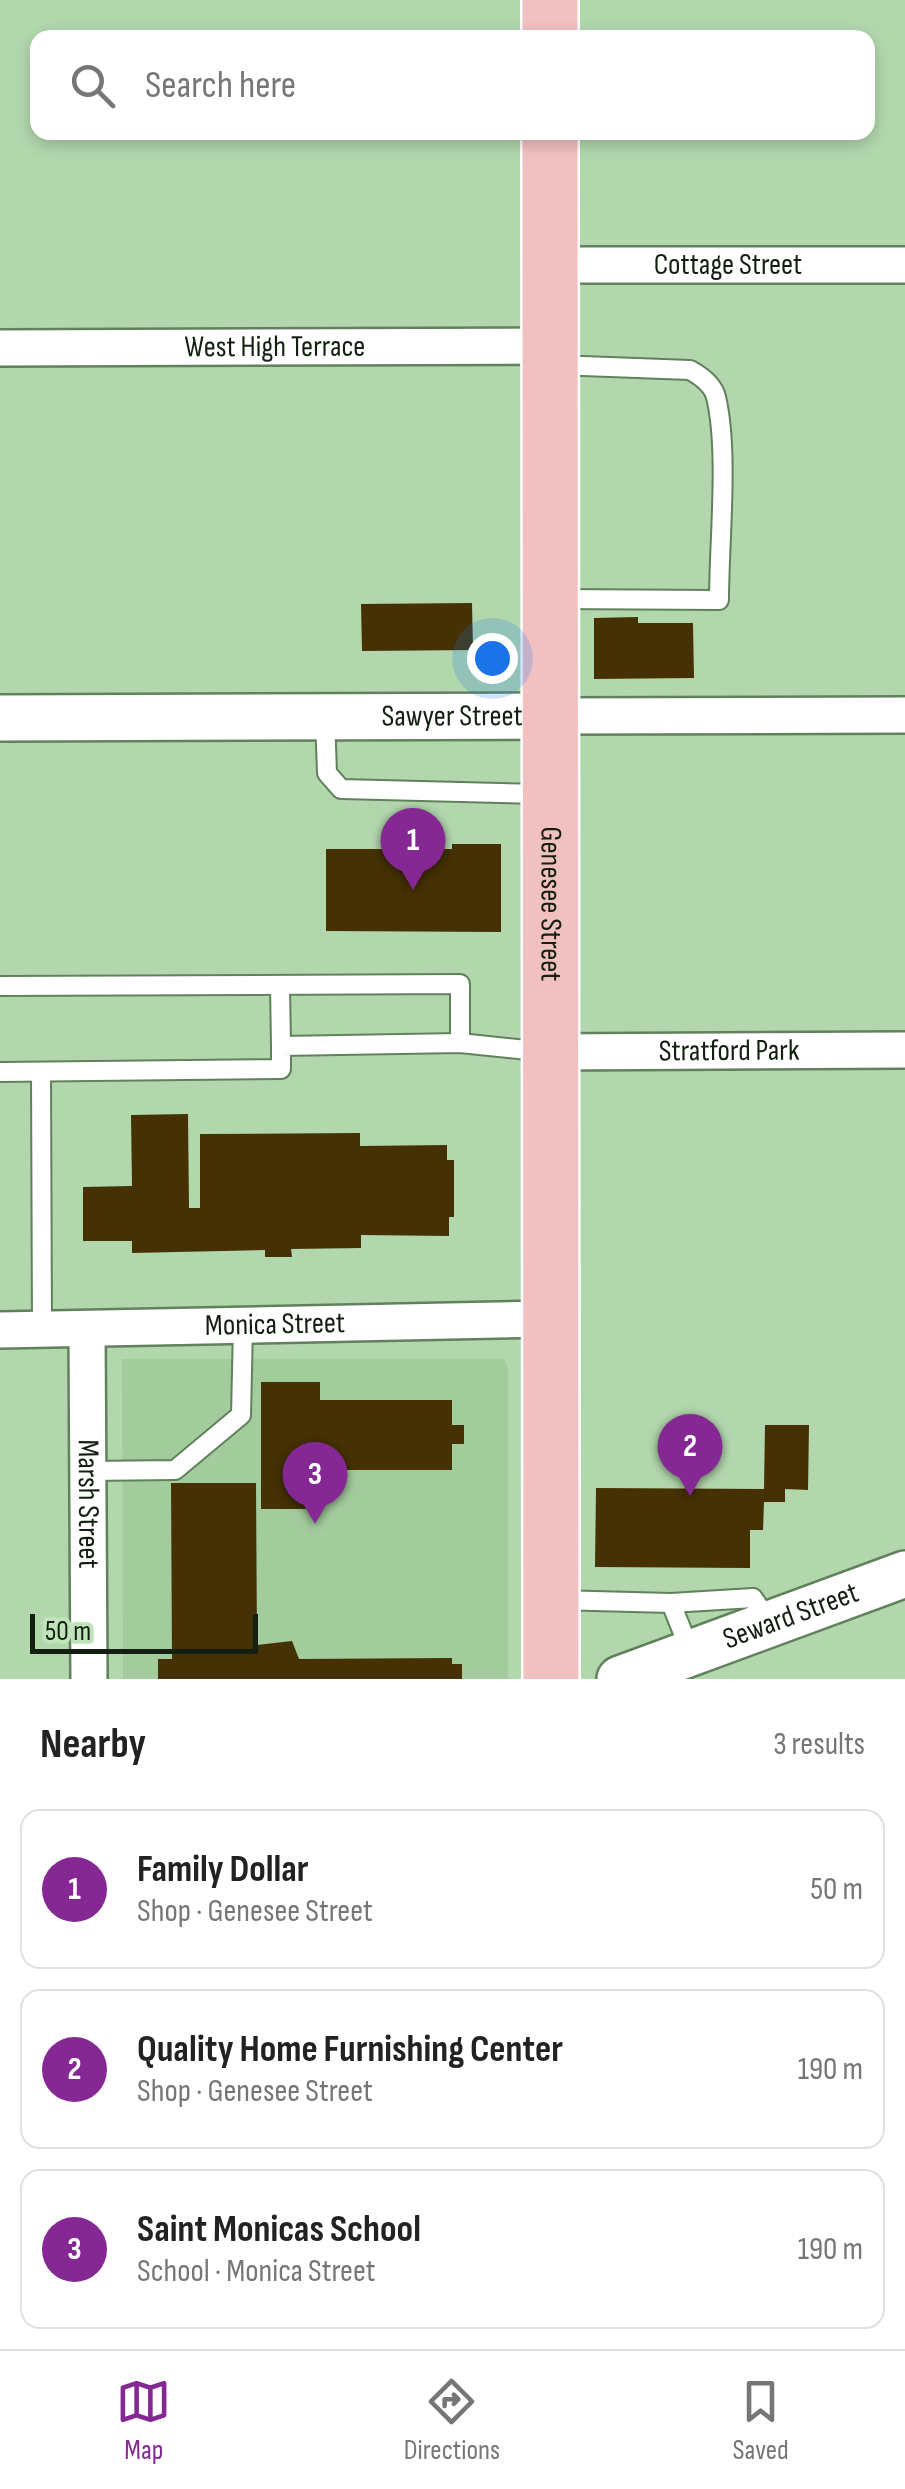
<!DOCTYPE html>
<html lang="en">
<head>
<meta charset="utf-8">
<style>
	:root { --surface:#fff; --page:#f6f6f6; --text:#222; --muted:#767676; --line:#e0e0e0; --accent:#852894 }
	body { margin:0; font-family:"Sofia Sans Condensed",sans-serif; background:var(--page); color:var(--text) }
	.scale { position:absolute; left:30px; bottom:25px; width:228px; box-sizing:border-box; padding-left:10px; border:5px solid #132011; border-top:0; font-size:28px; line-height:35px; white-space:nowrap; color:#132011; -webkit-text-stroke:8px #bfe4ba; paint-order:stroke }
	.you { position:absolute; left:492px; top:658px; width:35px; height:35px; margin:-25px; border:8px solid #fff; border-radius:50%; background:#1a73e8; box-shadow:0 0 0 15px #1a73e833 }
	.badge { display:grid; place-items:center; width:65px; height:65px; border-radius:50%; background:var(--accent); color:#fff; font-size:32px; font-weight:700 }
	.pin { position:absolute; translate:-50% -82px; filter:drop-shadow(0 2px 5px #0008) }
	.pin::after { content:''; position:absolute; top:52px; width:35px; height:30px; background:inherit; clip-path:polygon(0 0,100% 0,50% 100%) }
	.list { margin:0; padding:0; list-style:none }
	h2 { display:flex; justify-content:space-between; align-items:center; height:130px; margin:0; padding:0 40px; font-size:42px }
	h2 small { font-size:32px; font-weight:400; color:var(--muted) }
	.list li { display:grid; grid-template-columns:65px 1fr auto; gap:30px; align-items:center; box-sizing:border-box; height:160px; margin:0 20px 20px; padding:0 20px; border:2px solid var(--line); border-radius:20px }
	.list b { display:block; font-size:38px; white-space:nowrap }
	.list p { margin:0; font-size:32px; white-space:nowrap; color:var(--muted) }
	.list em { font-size:32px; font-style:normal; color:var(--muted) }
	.icon { flex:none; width:55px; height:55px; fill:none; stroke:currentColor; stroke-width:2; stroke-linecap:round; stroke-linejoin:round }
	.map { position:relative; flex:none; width:905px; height:1679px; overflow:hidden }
	.search { position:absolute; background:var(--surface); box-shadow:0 5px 15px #0003; left:30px; right:30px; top:30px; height:110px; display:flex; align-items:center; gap:25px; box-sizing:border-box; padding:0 35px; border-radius:20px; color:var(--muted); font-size:38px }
	.sheet { height:670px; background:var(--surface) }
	nav { display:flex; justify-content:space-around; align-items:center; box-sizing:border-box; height:140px; border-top:2px solid var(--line); background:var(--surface); font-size:28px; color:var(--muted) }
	nav a { display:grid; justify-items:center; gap:5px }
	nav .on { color:var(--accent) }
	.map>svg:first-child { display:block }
	.built { fill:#a3cc9d }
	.building { fill:#453103 }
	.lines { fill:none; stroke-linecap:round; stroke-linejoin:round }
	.service-casing { stroke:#60815b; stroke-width:22 }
	.minor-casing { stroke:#60815b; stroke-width:40 }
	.tertiary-casing { stroke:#60815b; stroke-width:50 }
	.primary-casing { stroke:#fff; stroke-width:60 }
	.service { stroke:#fff; stroke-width:18 }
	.minor { stroke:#fff; stroke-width:35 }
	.tertiary { stroke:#fff; stroke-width:45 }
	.primary { stroke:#f0c1c0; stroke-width:55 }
	.labels { text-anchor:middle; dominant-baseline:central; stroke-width:10; stroke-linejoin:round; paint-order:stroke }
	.street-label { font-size:30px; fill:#132011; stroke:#bfe4ba }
</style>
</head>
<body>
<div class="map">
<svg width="905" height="1679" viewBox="0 0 905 1679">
	<rect width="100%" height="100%" fill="#b2d7ad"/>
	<!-- built -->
	<polygon class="built" points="122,1359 504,1359 508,1368 508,1679 123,1679"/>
	<!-- building -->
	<g class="building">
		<polygon points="472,603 473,650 362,651 361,604"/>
		<polygon points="638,617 638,623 693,623 694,678 594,679 594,618"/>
		<polygon points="452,844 501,844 501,932 326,931 326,849 452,849"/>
		<polygon points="188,1114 189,1208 200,1208 200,1134 360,1133 360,1146 447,1145 447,1160 454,1160 454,1217 449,1217 449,1236 361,1235 361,1248 291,1249 292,1257 265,1257 265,1250 132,1253 132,1241 83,1241 83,1187 132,1186 131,1115"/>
		<polygon points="261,1382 320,1382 320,1400 452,1400 452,1425 464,1425 464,1444 452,1444 452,1470 320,1470 320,1509 261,1509"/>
		<polygon points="765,1425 809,1425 808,1490 785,1489 785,1502 764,1502 763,1530 750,1530 750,1568 595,1567 596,1488 764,1489"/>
		<polygon points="171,1483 256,1483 257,1645 292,1641 299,1659 452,1658 452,1664 462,1664 462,1679 158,1679 158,1659 172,1659"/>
	</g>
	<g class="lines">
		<!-- service casing -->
		<g class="service-casing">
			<g id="service">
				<path d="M 556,599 L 719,600 C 719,542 729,451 716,397 C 713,385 701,376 690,370 L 556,365"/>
				<polyline points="325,717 327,773 341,789 543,794"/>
				<polyline points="280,985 281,1046"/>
				<polyline points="0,986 460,984 460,1043"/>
				<polyline points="0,1072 281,1069 281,1046 460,1043 546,1052"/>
				<polyline points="41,1072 42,1330"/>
				<polyline points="88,1471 175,1470 241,1415 243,1326"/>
				<polyline points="555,1600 671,1603 753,1598 770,1623"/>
				<polyline points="671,1603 691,1653"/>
			</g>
		</g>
		<!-- minor casing -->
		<g class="minor-casing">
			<g id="minor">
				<path id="s1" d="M 550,265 L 905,265"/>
				<path id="s2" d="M 0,348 L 551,346"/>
				<polyline points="551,716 905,715"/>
				<path id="s3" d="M 551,1052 L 905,1050"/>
				<path id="s4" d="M 87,1329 L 89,1679"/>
				<path id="s5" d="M 0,1330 L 551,1319"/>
			</g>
		</g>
		<!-- tertiary casing -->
		<g class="tertiary-casing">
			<g id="tertiary">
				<path id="s6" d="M 0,718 L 551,716"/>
				<path id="s7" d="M 620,1679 L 905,1574"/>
			</g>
		</g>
		<!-- primary casing -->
		<g class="primary-casing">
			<g id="primary">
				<polyline points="550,0 550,38"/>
				<path id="s8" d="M 550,132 L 551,1679"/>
			</g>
		</g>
		<!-- service -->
		<use href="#service" class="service"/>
		<!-- minor -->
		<use href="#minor" class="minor"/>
		<!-- tertiary -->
		<use href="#tertiary" class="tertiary"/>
		<!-- primary -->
		<use href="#primary" class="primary"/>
	</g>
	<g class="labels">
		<!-- street labels -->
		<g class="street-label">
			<text stroke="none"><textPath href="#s1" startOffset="178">Cottage Street</textPath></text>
			<text stroke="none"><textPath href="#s2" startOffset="275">West High Terrace</textPath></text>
			<text stroke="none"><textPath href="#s6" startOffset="452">Sawyer Street</textPath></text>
			<text stroke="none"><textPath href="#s8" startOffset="772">Genesee Street</textPath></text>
			<text stroke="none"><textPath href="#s3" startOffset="178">Stratford Park</textPath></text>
			<text stroke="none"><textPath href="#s5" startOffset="275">Monica Street</textPath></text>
			<text stroke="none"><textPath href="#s4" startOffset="175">Marsh Street</textPath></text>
			<text stroke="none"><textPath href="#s7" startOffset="182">Seward Street</textPath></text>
		</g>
	</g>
</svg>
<div class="scale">50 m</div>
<div class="you"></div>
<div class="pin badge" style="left:413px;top:890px">1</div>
<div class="pin badge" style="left:690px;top:1496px">2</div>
<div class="pin badge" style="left:315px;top:1524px">3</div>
<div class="search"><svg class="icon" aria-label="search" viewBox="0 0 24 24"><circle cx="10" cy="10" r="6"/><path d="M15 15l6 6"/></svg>Search here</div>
</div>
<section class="sheet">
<h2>Nearby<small>3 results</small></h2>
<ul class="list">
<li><span class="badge">1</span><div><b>Family Dollar</b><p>Shop · Genesee Street</p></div><em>50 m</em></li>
<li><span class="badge">2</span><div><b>Quality Home Furnishing Center</b><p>Shop · Genesee Street</p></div><em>190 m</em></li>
<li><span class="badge">3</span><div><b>Saint Monicas School</b><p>School · Monica Street</p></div><em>190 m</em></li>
</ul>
</section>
<nav>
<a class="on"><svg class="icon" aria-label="map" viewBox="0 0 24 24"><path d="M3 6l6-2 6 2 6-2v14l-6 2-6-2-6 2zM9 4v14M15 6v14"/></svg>Map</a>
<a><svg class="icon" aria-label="directions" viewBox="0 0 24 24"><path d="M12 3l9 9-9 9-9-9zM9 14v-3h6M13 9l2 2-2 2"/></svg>Directions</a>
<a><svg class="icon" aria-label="saved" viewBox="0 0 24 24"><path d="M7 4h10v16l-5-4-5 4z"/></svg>Saved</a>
</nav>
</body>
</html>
